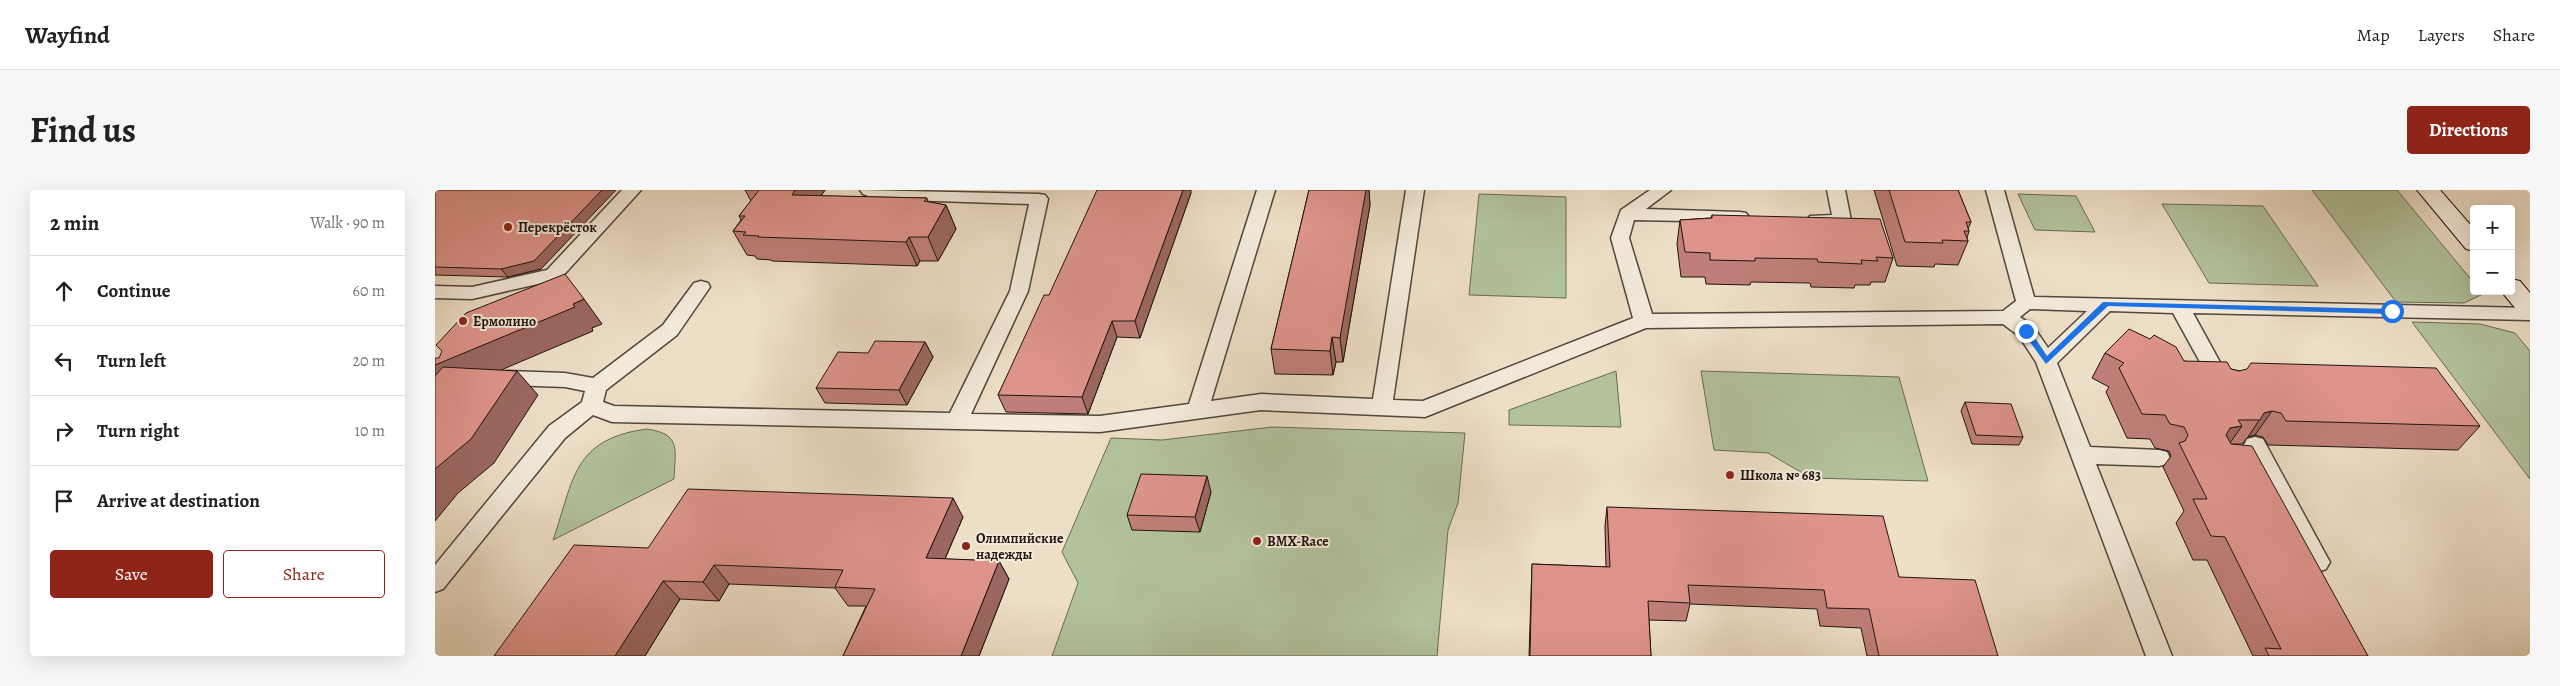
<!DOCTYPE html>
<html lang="en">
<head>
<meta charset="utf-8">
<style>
	:root { --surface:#fff; --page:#f6f6f6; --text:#202124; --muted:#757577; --line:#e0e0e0; --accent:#8f2418 }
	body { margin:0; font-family:Alegreya,serif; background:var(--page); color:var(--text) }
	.controls { position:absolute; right:15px; top:15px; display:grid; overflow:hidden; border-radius:5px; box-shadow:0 5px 20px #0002 }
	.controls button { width:45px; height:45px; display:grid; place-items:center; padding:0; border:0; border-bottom:1px solid var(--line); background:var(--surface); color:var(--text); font:25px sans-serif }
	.stop { position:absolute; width:15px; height:15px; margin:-11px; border:4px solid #1a73e8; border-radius:50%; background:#fff }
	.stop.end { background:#1a73e8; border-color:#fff; box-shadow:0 1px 5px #0008 }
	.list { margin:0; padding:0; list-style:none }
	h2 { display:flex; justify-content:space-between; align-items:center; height:65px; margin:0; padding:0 20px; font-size:21px }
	h2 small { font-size:16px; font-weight:400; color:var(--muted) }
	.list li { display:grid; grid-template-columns:32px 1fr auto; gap:15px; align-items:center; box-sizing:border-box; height:70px; padding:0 20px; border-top:1px solid var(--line) }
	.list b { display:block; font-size:19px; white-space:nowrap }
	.list em { font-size:16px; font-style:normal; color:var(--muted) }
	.actions { display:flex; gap:10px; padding:15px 20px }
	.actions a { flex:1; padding:11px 0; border:1px solid var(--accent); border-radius:5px; text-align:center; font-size:18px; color:var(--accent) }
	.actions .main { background:var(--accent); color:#fff }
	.icon { flex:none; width:28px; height:28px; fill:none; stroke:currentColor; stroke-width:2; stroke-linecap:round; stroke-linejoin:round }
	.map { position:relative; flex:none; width:2095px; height:466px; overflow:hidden; border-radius:5px }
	header { display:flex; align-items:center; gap:30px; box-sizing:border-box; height:70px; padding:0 25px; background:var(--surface); border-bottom:1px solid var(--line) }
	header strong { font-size:24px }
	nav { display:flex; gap:28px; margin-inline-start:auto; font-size:18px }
	.intro { display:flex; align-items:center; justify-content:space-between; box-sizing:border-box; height:120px; padding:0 30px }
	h1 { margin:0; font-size:35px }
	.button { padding:12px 22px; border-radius:5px; background:var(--accent); color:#fff; font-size:18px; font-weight:700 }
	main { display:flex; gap:30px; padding:0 30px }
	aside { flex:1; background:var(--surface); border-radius:5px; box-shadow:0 5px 20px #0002 }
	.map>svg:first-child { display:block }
	.green { fill:#b2c29b; stroke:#686b54 }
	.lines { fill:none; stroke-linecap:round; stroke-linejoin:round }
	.lane-casing { stroke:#52463c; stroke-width:3 }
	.secondary-casing { stroke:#1f140e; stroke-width:2 }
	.lane { fill:#f3eada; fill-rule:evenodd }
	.secondary { fill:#f3eada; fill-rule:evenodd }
	.wall { fill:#bf7f78; stroke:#1f140e }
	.shaded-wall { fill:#9b6861; stroke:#1f140e }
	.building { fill:#de948b; stroke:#1f140e }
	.route { fill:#1a73e8 }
	.poi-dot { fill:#8f2418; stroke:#f3eada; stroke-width:2 }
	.labels { text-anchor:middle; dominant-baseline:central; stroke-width:4; stroke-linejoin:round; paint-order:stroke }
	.poi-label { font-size:14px; font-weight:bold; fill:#1f140e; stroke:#f3eada; text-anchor:start }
</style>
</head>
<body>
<header>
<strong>Wayfind</strong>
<nav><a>Map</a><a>Layers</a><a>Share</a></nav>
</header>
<div class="intro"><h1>Find us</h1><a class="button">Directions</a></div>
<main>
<aside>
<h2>2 min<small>Walk · 90 m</small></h2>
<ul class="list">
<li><svg class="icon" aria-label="ahead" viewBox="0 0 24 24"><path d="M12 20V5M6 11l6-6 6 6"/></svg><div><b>Continue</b></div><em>60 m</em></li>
<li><svg class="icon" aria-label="left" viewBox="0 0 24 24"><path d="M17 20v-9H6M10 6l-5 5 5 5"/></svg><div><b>Turn left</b></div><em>20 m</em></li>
<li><svg class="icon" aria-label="right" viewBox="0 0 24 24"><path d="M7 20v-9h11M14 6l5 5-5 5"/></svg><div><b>Turn right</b></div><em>10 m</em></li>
<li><svg class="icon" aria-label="arrive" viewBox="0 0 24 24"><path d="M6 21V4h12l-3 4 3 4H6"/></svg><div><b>Arrive at destination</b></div></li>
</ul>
<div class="actions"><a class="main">Save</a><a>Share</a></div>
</aside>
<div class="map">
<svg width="2095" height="466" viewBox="0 0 2095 466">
	<rect width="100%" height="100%" fill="#eddec6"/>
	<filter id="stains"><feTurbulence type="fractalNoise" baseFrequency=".004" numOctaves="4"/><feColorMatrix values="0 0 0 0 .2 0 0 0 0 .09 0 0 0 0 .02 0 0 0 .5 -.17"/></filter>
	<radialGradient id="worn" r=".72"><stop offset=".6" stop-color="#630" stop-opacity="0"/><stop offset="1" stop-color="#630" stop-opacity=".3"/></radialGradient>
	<!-- green -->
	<g class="green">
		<polygon points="1877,0 1962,0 2039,93 2039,101 2046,101 2048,104 2029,113 1961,112"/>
		<polygon points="1044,4 1131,7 1131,108 1034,105"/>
		<polygon points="1583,4 1641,6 1660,42 1600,40"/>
		<polygon points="1727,14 1828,16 1883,96 1774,93"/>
		<polygon points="1977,132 2045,134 2080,143 2095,161 2095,289"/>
		<polygon points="1181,181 1186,237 1074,235 1074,220"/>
		<polygon points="1266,181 1464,187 1493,291 1376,288 1333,263 1279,260"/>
		<polygon points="837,237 1030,243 1023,313 1013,340 1002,466 617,466 643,393 627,362 676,248 727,250"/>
		<path d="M 212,239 C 247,244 240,260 239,289 L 118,350 C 139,290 137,249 212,239 Z"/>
	</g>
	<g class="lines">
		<!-- lane casing -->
		<g class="lane-casing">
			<g id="lane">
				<polygon points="187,0 206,0 125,89 37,109 0,108 0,96 37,97 112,80"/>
				<path d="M 425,0 L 604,4 L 610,5 L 613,9 L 593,101 L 536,224 L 665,226 L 754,214 L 822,0 L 840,0 L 776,211 L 826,204 L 938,209 L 971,0 L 989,0 L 958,210 L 988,211 L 1198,128 L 1176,48 L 1186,20 L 1215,0 L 1236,0 L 1211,19 L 1305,22 L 1311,23 L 1314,27 L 1311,31 L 1305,32 L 1199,30 L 1194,48 L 1217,124 L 1568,121 L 1581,111 L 1551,0 L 1569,0 L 1599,107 L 2095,118 L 2095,130 L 1758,123 L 1798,196 L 1795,201 L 1788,203 L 1781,201 L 1738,123 L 1675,121 L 1622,173 L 1655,257 L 1724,260 L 1732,262 L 1735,268 L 1732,274 L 1724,276 L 1661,274 L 1737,466 L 1711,466 L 1601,172 L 1584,146 L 1568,134 L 1211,138 L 990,227 L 826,220 L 665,242 L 177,232 L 158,225 L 130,248 L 8,399 L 0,402 L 0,375 L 114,236 L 147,212 L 150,201 L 130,197 L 72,195 L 65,193 L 62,188 L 65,183 L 72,181 L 130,183 L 158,188 L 228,135 L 259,93 L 266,91 L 273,93 L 275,97 L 242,145 L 171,200 L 168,212 L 179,216 L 515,223 L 575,101 L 594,14 L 441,9 L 428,4 ZM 1595,119 L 1652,121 L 1613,158 L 1598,136 L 1585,127 Z"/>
				<polygon points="1392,0 1410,0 1416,30 1413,34 1375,34 1372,30 1375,26 1397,25"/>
				<polygon points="1820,247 1828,249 1891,365 1895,372 1891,379 1883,382 1875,379 1809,255 1812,249"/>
			</g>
		</g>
		<!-- secondary casing -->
		<g class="secondary-casing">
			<g id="secondary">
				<polygon points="1982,0 2005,0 2039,39 2039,61 2031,59"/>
				<polygon points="2076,89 2085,91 2095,103 2095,127 2086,125 2066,101 2076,101"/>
			</g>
		</g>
		<!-- lane -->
		<use href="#lane" class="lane"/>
		<!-- secondary -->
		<use href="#secondary" class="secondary"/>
	</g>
	<!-- wall -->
	<g class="wall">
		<polygon points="0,0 106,79 73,87 0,85"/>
		<polygon points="310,0 390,0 386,6 492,8 493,12 511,15 521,39 503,71 485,71 482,76 337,71 336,70 322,69 320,66 312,65 298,41 306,30 304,26 316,11"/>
		<polygon points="874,0 934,0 935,15 908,172 901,172 898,185 840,184 836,159"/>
		<polygon points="1439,0 1523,0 1536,32 1533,39 1534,41 1532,48 1533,51 1523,75 1500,74 1499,77 1462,76"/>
		<polygon points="756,3 705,148 682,147 653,224 571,222 563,205 614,105"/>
		<polygon points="1277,25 1458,68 1450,92 1436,92 1435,95 1420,95 1419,98 1376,97 1375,93 1316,92 1315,95 1271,94 1270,87 1246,87 1242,54 1245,30 1276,28"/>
		<polygon points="490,152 498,167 472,215 390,213 381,198 433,163"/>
		<polygon points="1670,163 1749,171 1796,179 2045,236 2023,260 1833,255 1828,247 1820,245 1813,247 1807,254 1797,254 1933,466 1818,466 1772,370 1758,370 1741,333 1749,321 1728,277 1736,266 1734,261 1720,258 1715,249 1692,248 1671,202 1674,197 1657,188"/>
		<polygon points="1530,212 1588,247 1584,255 1537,254 1526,221"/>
		<polygon points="776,302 765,342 697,340 692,325"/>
		<polygon points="1172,317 1464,387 1563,466 1432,466 1426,438 1385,436 1382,419 1255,414 1251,431 1214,430 1216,466 1094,466 1097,374 1171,377 1170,336"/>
		<polygon points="528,327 510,369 564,371 574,389 544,466 408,466 431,416 413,416 400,398 294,394 284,411 245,409 210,466 59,466 213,358"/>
	</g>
	<!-- shaded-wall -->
	<g class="shaded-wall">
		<polygon points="167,0 181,0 106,79 73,87 66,79"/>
		<polygon points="360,0 390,0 369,29 357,5"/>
		<polygon points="748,0 756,0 756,3 705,148 700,131"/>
		<polygon points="927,0 934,0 935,15 908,172 905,148"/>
		<polygon points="511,15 521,39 503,71 493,47"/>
		<polygon points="474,47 485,71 482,76 471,52"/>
		<polygon points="149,109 167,134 157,138 158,141 0,208 0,175"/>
		<polygon points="677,131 682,147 653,224 647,207"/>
		<polygon points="897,147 901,172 898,185 895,161"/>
		<polygon points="490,152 498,167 472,215 464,200"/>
		<polygon points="82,181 103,205 59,273 23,303 0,331 0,279"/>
		<polygon points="1837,221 1820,245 1813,247 1829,223"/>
		<polygon points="1807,236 1790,260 1779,262 1795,238"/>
		<polygon points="772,286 776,302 765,342 760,327"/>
		<polygon points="518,308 528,327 502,387 491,368"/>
		<polygon points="564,371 574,389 544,466 526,466"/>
		<polygon points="279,375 294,394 284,411 268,392"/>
		<polygon points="228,391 245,409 210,466 180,466"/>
	</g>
	<!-- building -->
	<g class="building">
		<polygon points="0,0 167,0 99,71 66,79 0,77"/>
		<polygon points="324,0 360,0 357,5 492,8 489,11 511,15 493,47 474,47 471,52 323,47 324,46 308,45 311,42 298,41 310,26 304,26"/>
		<polygon points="662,0 748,0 700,131 677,131 647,207 563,205 609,105 614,105"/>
		<polygon points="874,0 931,0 905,148 897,147 895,161 836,159"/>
		<polygon points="1454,0 1523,0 1536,32 1531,32 1534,41 1529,41 1533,51 1507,50 1508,53 1470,52"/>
		<polygon points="1277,25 1445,29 1458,68 1441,67 1443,71 1426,70 1427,74 1383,72 1382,69 1320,68 1320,71 1275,70 1275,63 1250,62 1245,30 1277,28"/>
		<polygon points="130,84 149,109 138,114 140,117 0,175 0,168 4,168 7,161 1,155 31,123"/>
		<polygon points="1694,139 1715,149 1719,145 1741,157 1749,171 1792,172 1796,179 1804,181 1812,179 1816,173 2001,178 2045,236 1851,231 1846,223 1837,221 1829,223 1825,230 1803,230 1807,236 1795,238 1791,245 1796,254 1817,256 1933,466 1834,466 1830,458 1846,459 1790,347 1776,346 1758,309 1772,309 1744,253 1750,251 1753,245 1749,237 1735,234 1730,225 1707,224 1684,178 1689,173 1670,163"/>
		<polygon points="440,151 490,152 464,200 381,198 403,162 433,163"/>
		<polygon points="8,177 82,181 36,249 0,279 0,186"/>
		<polygon points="1530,212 1576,214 1588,247 1541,245"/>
		<polygon points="706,284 772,286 760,327 692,325"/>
		<polygon points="253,299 518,308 491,368 564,371 526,466 408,466 440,399 400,397 408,380 279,375 268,392 228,391 180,466 59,466 139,355 213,358"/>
		<polygon points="1172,317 1448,326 1464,387 1540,390 1563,466 1444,466 1434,419 1392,418 1389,400 1253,395 1255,413 1213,411 1216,466 1095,466 1097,374 1175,377"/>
	</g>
	<!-- route -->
	<polygon class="route" points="1668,112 1957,119 1960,121 1957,124 1673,116 1611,174 1587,141 1594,139 1612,166"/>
	<!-- markers -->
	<g class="poi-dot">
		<circle cx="73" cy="37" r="5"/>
		<circle cx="28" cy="131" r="5"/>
		<circle cx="1295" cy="285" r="5"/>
		<circle cx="822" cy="351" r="5"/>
		<circle cx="531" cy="356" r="5"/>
	</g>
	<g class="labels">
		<!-- poi labels -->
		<g class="poi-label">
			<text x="83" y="37">Перекрёсток</text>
			<text x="38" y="131">Ермолино</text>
			<text x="1305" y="285">Школа № 683</text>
			<text x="541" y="348">Олимпийские<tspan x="541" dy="16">надежды</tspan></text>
			<text x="832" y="351">BMX-Race</text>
		</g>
	</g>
	<rect width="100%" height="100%" filter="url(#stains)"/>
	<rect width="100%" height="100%" fill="url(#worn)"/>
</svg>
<div class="controls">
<button>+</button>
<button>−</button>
</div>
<div class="stop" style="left:1957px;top:121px"></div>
<div class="stop end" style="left:1591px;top:141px"></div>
</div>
</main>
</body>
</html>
